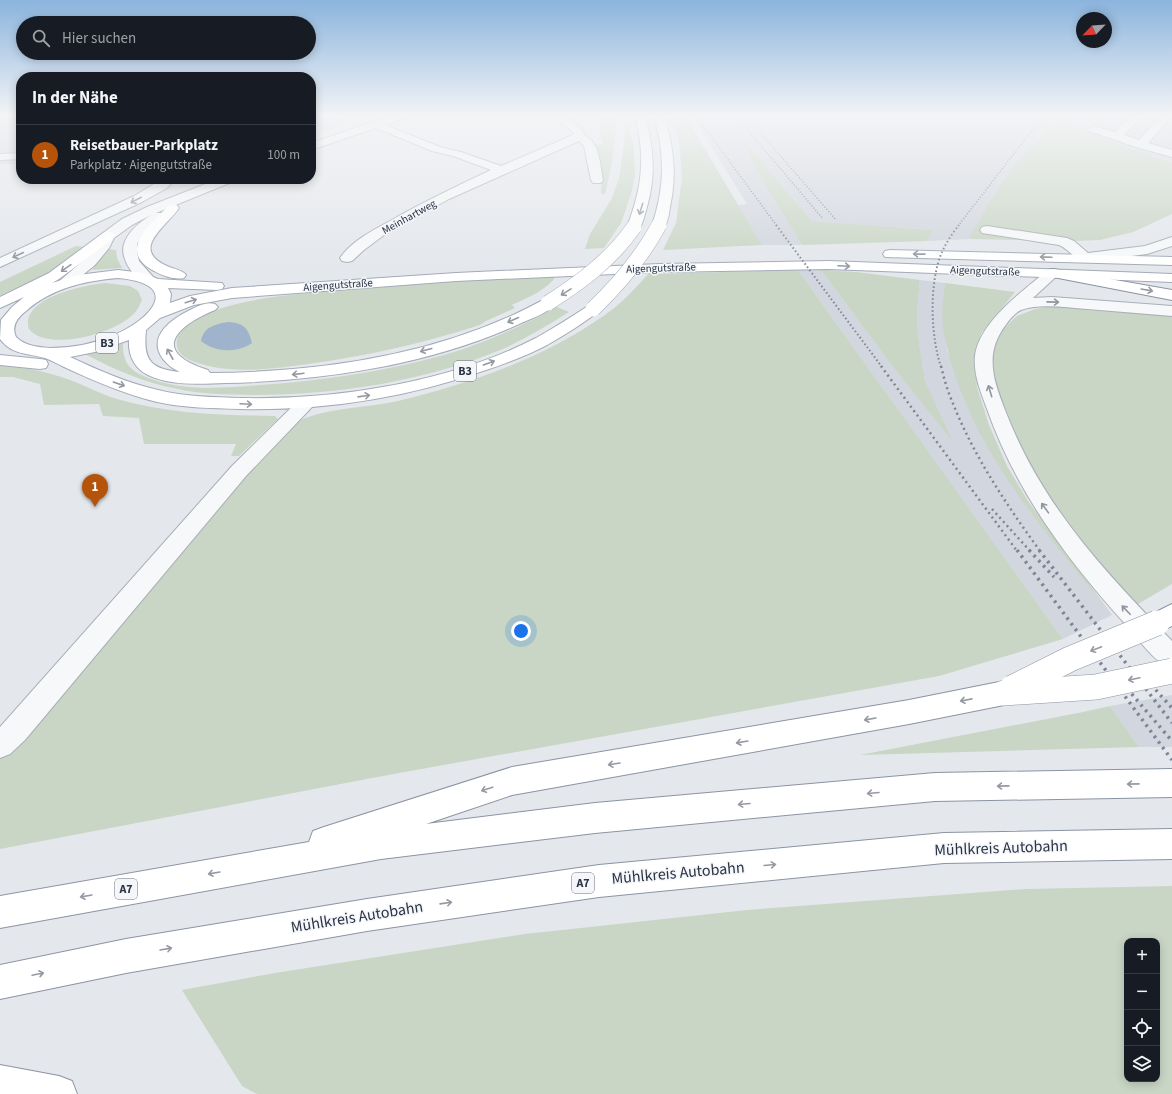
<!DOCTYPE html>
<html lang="de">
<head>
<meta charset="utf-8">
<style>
	:root { --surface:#171b24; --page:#242831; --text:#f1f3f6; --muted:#9ea1a6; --line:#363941; --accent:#b45309 }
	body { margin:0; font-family:"Source Sans 3",sans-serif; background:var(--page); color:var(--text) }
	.controls { position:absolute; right:12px; bottom:12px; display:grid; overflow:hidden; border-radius:8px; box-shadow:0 2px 10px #0003 }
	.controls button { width:36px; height:36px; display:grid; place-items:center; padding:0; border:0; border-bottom:1px solid var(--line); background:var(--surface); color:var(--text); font:20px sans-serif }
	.compass { position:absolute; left:1076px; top:12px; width:36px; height:36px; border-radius:50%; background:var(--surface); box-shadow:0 2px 10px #0003; rotate:245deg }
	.you { position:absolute; left:521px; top:631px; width:14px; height:14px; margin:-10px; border:3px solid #fff; border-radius:50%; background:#1a73e8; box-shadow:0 0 0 6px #1a73e833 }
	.badge { display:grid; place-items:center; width:26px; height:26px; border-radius:50%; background:var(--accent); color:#fff; font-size:13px; font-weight:700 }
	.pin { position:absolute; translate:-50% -33px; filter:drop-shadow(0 1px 2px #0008) }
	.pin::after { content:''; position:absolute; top:21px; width:14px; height:12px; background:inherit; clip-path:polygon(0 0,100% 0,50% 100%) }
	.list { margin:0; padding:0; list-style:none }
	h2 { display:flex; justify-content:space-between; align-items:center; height:52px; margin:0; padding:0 16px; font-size:17px }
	h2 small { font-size:13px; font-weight:400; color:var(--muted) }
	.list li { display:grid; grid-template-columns:26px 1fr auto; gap:12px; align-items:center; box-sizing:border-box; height:60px; padding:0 16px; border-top:1px solid var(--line) }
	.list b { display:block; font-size:15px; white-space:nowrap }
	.list p { margin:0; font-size:13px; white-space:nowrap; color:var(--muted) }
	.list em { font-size:13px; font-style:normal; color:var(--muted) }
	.icon { flex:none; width:22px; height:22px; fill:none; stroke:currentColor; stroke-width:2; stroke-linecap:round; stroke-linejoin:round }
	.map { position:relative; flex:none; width:1172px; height:1094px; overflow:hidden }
	.search { position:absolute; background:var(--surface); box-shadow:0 2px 10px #0003; left:16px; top:16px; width:300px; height:44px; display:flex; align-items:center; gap:10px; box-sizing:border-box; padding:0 14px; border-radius:22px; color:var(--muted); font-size:15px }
	.panel { position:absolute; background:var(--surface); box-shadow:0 2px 10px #0003; left:16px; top:72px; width:300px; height:112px; border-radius:16px }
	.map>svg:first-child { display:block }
	.built { fill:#d2d6de }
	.green { fill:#c9d6c5; fill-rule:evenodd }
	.water { fill:#9fb4cc }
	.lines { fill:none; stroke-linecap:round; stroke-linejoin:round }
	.minor-casing { stroke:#a9aeb7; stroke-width:2 }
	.major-casing { stroke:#a3abb8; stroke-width:2 }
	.highway-casing { stroke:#8b94a3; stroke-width:2 }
	.minor { fill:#f7f8fa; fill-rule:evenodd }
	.major { fill:#fff; fill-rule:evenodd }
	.highway { fill:#fff; fill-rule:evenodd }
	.rail-far3 { stroke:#7d8696; stroke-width:1.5; stroke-dasharray:1 2; stroke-linecap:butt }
	.rail-far2 { stroke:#7d8696; stroke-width:2; stroke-dasharray:1.5 2.5; stroke-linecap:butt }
	.rail-far1 { stroke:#7d8696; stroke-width:2.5; stroke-dasharray:2 3.5; stroke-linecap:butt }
	.rail { stroke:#7d8696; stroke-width:3.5; stroke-dasharray:2.5 4.5; stroke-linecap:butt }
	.major-bridge-casing { stroke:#a3abb8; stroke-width:16; stroke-linecap:butt }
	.highway-bridge-casing { stroke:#8b94a3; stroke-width:26; stroke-linecap:butt }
	.major-bridge { stroke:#fff; stroke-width:15 }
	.highway-bridge { stroke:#fff; stroke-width:25 }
	.oneway { stroke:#9196a0 }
	.oneway2 { stroke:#959aa2 }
	.labels { text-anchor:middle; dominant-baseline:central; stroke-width:3; stroke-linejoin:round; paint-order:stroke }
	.far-street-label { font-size:11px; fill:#2b3445; stroke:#f4f6f9 }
	.shield { fill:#f4f6f9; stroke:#676e7b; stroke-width:1 }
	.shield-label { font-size:12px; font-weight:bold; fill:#2b3445 }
	.near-street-label { font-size:16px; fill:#2b3445; stroke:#f4f6f9 }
</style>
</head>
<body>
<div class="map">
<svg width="1172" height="1094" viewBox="0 0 1172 1094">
	<rect width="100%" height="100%" fill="#e4e7ec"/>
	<!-- built -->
	<g class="built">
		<rect x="0" y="116" width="21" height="48"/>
		<polygon points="311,116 335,116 345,125 311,136"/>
		<polygon points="692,116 1172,116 1172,163 1055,121 1037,138 995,194 969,239 927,241 933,230 812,221 740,136 773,198 802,245 762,245 738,205 747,204"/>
		<polygon points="798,270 821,270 893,367 952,440 925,382 918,336 917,311 920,280 945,283 942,314 947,351 1030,512 1112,615 1063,639"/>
		<polygon points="1172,695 1172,747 1139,747 1110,706"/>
	</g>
	<!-- green -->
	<g class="green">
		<path d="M 597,116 L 617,116 C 615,143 612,168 605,194 L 601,194 L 602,172 L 595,145 L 603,145 Z"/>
		<polygon points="626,116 634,148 635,176 631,194 621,223 604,248 585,249 590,234 611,200 619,179 624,144"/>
		<polygon points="669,116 685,116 762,245 663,250 676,223 682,178 679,140"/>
		<path d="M 1055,121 L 1172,163 L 1172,214 L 1133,232 L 1100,240 L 1075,241 L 969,239 C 991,196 1020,154 1055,121 Z"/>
		<polygon points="738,134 812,221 933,230 927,241 802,245 773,198"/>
		<path d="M 76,246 L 84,247 C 59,269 30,285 0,299 L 0,282 Z"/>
		<polygon points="108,249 116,250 117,258 122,268 92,270"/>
		<path d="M 798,270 L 1063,639 L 939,676 L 388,775 L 0,849 L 0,758 L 22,738 L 67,682 L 287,429 C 293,425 299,420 305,418 C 335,407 367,408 398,401 C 469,384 541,359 602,317 C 619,306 635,289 648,274 Z"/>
		<polygon points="821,270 856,272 920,280 917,311 918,336 925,381 953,442 893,367"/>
		<path d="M 557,275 C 547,290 529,297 512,305 L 515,308 L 486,321 L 480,325 C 424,343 367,356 308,364 C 273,369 235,374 201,364 C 191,361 179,357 177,346 C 175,336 183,328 190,322 C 231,295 324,292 373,288 C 434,283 495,279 557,275 Z"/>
		<path d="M 106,283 L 130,286 L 138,291 L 142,300 C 140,303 139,308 136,311 C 121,332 53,351 32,332 C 28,329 28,326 28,321 C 32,295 86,285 106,283 Z"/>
		<path d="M 945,283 L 1015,292 L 981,334 L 975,360 L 977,387 L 989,425 L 1007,466 L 1028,501 L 1112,615 C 1051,539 983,464 953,369 C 948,352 942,332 942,313 C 942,303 944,293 945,283 Z"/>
		<path d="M 557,307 L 569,312 C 548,325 527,338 505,348 C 427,381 338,395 254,395 C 229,394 203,395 178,389 C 145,383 115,370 85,354 L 112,348 L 123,343 C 123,354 124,362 133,370 C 136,373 142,375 146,377 C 181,392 223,388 260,385 C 320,381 381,372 440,356 C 481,345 519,327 557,307 Z"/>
		<polygon points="1045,307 1082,307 1172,315 1172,584 1133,607 1050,504 1010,431 990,369 993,348 1004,328 1017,316 1035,309"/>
		<path d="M 0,365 C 28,367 54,373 80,384 C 92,389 104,395 117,399 C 169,414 221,415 275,416 L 278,419 L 239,456 L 231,456 L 236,444 L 144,444 L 139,418 L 103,416 L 99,404 L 44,405 L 40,384 L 13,377 L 0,377 Z"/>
		<polygon points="1110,706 1139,747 860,755 1083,712"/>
		<path d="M 1172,886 L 1172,1094 L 257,1094 L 242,1086 L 182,990 L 275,973 L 525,934 L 747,910 L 1026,889 ZM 1127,941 L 1157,941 L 1157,1079 L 1127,1079 Z"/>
	</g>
	<!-- water -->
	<path class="water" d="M 228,322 C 244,323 248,328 252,343 C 237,353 216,353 201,341 C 203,327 216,324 228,322 Z"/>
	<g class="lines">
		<!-- minor casing -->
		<g class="minor-casing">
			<g id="minor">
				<path d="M 390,116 L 405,116 L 404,118 L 385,125 L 440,147 L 461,152 L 501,166 L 573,135 L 573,132 L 554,116 L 565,116 L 582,129 L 584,135 C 600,142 600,165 603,180 L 601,183 L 593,183 L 591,180 L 584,146 L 579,141 L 449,199 L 384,235 L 364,250 L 352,261 L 347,262 L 342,261 L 340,258 C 353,239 378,228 397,217 C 428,200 459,185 491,170 L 453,156 L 432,151 L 376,128 L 311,150 L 311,143 Z"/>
				<polygon points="1132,116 1143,116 1124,135 1139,140 1161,116 1172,116 1148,143 1172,150 1172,157 1136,147 1089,131 1088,129 1093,126 1115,132"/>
				<polygon points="21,153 21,159 0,160 0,154"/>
				<polygon points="162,179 175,179 167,188 142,202 0,267 0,258 134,196"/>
				<path d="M 218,179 L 234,179 L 232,182 L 156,213 L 164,213 L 165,216 L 145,233 L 137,244 L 137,252 L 139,261 L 155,279 L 153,282 C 137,286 119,259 124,244 C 128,231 140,222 151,215 L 132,225 L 114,238 L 109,248 L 95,265 L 68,287 L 63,288 L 58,287 L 56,284 L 85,259 L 98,244 L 103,233 L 122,219 L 147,207 Z"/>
				<path d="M 987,226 L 1067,238 L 1074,241 L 1088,253 L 1145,246 L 1172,237 L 1172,246 L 1147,254 L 1085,262 C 1075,260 1069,249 1059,245 L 982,233 L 980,230 L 982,227 Z"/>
				<path d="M 1053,269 L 1058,270 L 1060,273 L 1033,298 L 1052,297 L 1172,306 L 1172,316 C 1144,314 1116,311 1087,309 C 1067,308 1041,303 1021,310 C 1014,313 1005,325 1001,332 C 985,358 995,384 1005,410 C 1041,504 1103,570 1172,641 L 1172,669 C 1155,663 1139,640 1127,626 C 1068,561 1016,492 987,409 C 981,393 973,374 975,356 C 979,322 1024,290 1048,270 Z"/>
				<polygon points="306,397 312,399 315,403 312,407 246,476 25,740 10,754 0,758 0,727 232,466 300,399"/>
			</g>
		</g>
		<!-- major casing -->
		<g class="major-casing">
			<g id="major">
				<path d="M 635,116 L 645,116 C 654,147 656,176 647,207 C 645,214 643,223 639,230 L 629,230 L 627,227 C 642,188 646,157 635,116 Z"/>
				<path d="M 654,116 L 664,116 C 674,147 677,176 670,207 C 669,214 668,222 664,228 L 654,228 L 652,225 C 665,187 665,154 654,116 Z"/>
				<path d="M 173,204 L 177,205 L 179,208 C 167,226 129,249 167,266 C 173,269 183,270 186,275 L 184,278 C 175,280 163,276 154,271 C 116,251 151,224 169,205 Z"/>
				<path d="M 108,232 L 113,233 L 115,236 L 113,239 L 59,279 L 52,283 L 78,275 L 118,270 L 143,273 L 158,279 L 222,283 L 224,286 L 222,289 L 217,290 L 168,288 L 171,294 L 170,303 L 190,296 L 232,288 L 456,273 L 660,264 L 829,261 L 1172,274 L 1172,282 L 829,269 L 660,272 L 456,281 L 232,298 L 194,305 L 160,318 L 146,330 C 143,360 150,369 180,372 C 173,369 168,365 163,359 C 146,336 173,318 192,309 C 200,305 207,302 215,304 L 218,307 L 215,310 C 174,327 151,352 208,370 L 210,373 C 323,372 442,355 543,300 L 548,298 L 553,300 L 556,303 C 549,313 530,319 519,324 C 430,365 323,381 225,383 C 200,384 171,386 148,375 C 134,368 128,355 129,340 L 95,352 L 70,357 C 98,370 127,383 158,390 C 185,397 214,397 242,398 C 338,400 451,382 536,338 C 554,328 571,317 588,306 L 593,304 L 598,306 L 601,309 L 598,312 C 582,324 565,335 547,345 C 528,355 507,363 486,370 C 406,398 323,411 239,409 C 212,408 184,408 157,402 C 124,394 92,380 62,366 C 56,363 51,360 45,358 C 27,353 12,355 0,339 L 1,320 L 12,307 L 24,297 L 0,308 L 0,297 L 49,273 L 103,233 ZM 118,278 C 184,284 151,320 112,336 C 93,344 72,348 50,348 C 38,347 25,346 16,337 C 11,326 17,318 26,311 C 52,288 84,281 118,278 Z"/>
				<polygon points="890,250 1172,257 1172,265 885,257 883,254 885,251"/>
				<polygon points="0,355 40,359 46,360 48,364 46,368 40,369 0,365"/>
			</g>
		</g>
		<!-- highway casing -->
		<g class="highway-casing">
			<g id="highway">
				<polygon points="1053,269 1172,290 1172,300 1048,276 1046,273 1048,270"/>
				<polygon points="1172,604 1172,626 1157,633 1148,630 1145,623 1148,616"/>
				<polygon points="1004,681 1013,685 1017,693 1013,701 1004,705 909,724 512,795 426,824 595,803 935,773 1172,769 1172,797 935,801 595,833 381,859 0,928 0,896 309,842 313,831 324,827 512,767 909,700"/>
				<polygon points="1172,829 1172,859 944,863 599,897 367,931 126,973 0,999 0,965 126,939 367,899 599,865 944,833"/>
				<polygon points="0,1065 59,1076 72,1081 77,1094 0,1094"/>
			</g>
		</g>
		<!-- minor -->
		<use href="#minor" class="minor"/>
		<!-- major -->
		<use href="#major" class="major"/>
		<!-- highway -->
		<use href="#highway" class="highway"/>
		<!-- rail-far3 -->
		<g class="rail-far3">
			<polyline points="696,116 777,226"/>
			<polyline points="736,116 823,219"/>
			<polyline points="746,116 836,220"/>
			<polyline points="958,226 1033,129 1047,116"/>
		</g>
		<!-- rail-far2 -->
		<g class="rail-far2">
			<polyline points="776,225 882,367"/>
			<path d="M 941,367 C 931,337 929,288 940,257 C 944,246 951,235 959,225"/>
		</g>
		<!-- rail-far1 -->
		<g class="rail-far1">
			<polyline points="881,366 1017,551"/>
			<path d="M 941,366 C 944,378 947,390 952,401 C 973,455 1006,504 1040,551"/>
			<polyline points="992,509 1030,551"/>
		</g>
		<!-- rail -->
		<g class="rail">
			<polyline points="1017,550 1172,760"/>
			<polyline points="1029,550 1054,577"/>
			<polyline points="1039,550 1172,723"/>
			<polyline points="1137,669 1172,708"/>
			<polyline points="1118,678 1172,741"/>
		</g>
		<!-- major-bridge casing -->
		<g class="major-bridge-casing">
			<g id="major-bridge">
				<path d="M 548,303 C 581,282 611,260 634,227"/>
				<path d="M 593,309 C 619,284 642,257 659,225"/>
			</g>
		</g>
		<!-- highway-bridge casing -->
		<g class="highway-bridge-casing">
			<g id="highway-bridge">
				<polyline points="1012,688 1070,659 1157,623"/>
				<polyline points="1004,693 1096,687 1172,671"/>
			</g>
		</g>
		<!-- major-bridge -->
		<use href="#major-bridge" class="major-bridge"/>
		<!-- highway-bridge -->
		<use href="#highway-bridge" class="highway-bridge"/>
	</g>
	<!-- one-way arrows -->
	<defs><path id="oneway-shaft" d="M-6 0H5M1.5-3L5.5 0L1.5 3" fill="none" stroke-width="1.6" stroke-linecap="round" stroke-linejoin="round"/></defs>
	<g class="oneway">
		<use href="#oneway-shaft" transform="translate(136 200) rotate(153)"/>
		<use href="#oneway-shaft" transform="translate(18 255) rotate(155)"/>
		<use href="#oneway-shaft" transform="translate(1053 302) rotate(1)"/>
		<use href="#oneway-shaft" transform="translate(990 391) rotate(-107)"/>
		<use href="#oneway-shaft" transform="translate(1045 508) rotate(-126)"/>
		<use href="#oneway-shaft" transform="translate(1126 610) rotate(-134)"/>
	</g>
	<g class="oneway2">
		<use href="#oneway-shaft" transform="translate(641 209) rotate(107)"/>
		<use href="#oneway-shaft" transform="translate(919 254) rotate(-179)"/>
		<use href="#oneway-shaft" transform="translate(1046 257) rotate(-178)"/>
		<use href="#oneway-shaft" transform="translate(844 266) rotate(3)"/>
		<use href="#oneway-shaft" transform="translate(66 268) rotate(145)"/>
		<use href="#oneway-shaft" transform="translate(1147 290) rotate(10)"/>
		<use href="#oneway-shaft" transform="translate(566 292) rotate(148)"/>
		<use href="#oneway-shaft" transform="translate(191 301) rotate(-17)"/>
		<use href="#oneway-shaft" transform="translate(513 320) rotate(156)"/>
		<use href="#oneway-shaft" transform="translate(426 350) rotate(165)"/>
		<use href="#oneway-shaft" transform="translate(170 354) rotate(-119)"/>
		<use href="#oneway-shaft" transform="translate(489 363) rotate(-20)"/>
		<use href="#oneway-shaft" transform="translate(298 374) rotate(173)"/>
		<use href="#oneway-shaft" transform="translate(119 384) rotate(19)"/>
		<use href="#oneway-shaft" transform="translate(364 396) rotate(-8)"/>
		<use href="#oneway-shaft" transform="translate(246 404) rotate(3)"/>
		<use href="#oneway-shaft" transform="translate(1096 649) rotate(159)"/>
		<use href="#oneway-shaft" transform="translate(1134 679) rotate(168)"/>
		<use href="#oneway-shaft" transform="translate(966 700) rotate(169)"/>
		<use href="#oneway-shaft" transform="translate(870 719) rotate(170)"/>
		<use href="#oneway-shaft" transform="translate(742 742) rotate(170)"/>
		<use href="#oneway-shaft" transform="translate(614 764) rotate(171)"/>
		<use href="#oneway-shaft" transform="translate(1133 784) rotate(179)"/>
		<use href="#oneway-shaft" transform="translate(1003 786) rotate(179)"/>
		<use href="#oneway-shaft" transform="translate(487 789) rotate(162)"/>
		<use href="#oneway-shaft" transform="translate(873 793) rotate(175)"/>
		<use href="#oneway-shaft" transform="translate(744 804) rotate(175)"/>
		<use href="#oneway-shaft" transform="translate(770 865) rotate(-5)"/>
		<use href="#oneway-shaft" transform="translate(214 873) rotate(170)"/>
		<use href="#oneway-shaft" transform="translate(86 896) rotate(170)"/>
		<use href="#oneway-shaft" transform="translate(446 903) rotate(-8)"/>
		<use href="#oneway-shaft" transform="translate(166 949) rotate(-10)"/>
		<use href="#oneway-shaft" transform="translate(38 974) rotate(-12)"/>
	</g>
	<!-- sky -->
	<linearGradient id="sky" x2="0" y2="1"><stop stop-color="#8bb4dd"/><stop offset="0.43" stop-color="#f3f4f6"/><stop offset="1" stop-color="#f3f4f6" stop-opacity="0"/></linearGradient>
	<rect width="1172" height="269" fill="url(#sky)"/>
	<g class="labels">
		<!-- far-street labels -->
		<g class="far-street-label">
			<text transform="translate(409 217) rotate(-29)">Meinhartweg</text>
			<text transform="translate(661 268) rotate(-2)">Aigengutstraße</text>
			<text transform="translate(985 271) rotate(2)">Aigengutstraße</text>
			<text transform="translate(338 285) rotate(-4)">Aigengutstraße</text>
		</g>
		<!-- shield labels -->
		<g class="shield">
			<rect x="96" y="333" width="22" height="20" rx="3"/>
			<rect x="454" y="361" width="22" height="20" rx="3"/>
			<rect x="572" y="873" width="22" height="20" rx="3"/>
			<rect x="115" y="879" width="22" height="20" rx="3"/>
		</g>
		<g class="shield-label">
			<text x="107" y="343">B3</text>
			<text x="465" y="371">B3</text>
			<text x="583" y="883">A7</text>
			<text x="126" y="889">A7</text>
		</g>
		<!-- near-street labels -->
		<g class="near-street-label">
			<text transform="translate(1001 848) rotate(-2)">Mühlkreis Autobahn</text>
			<text transform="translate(678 873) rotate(-5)">Mühlkreis Autobahn</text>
			<text transform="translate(357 917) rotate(-9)">Mühlkreis Autobahn</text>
		</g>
	</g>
</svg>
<div class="controls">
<button>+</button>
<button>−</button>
<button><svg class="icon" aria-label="locate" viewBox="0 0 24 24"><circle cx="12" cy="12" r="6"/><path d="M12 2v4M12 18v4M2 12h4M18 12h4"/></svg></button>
<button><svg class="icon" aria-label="layers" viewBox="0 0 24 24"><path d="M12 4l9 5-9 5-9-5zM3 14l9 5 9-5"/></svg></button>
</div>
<svg class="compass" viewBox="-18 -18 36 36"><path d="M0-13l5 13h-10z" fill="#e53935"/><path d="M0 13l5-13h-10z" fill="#9ea1a6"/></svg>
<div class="you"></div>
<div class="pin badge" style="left:95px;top:507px">1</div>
<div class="search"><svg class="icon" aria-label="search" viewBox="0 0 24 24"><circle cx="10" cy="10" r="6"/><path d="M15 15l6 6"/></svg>Hier suchen</div>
<section class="panel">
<h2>In der Nähe<small></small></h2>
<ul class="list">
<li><span class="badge">1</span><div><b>Reisetbauer-Parkplatz</b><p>Parkplatz · Aigengutstraße</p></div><em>100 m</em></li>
</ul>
</section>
</div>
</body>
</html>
